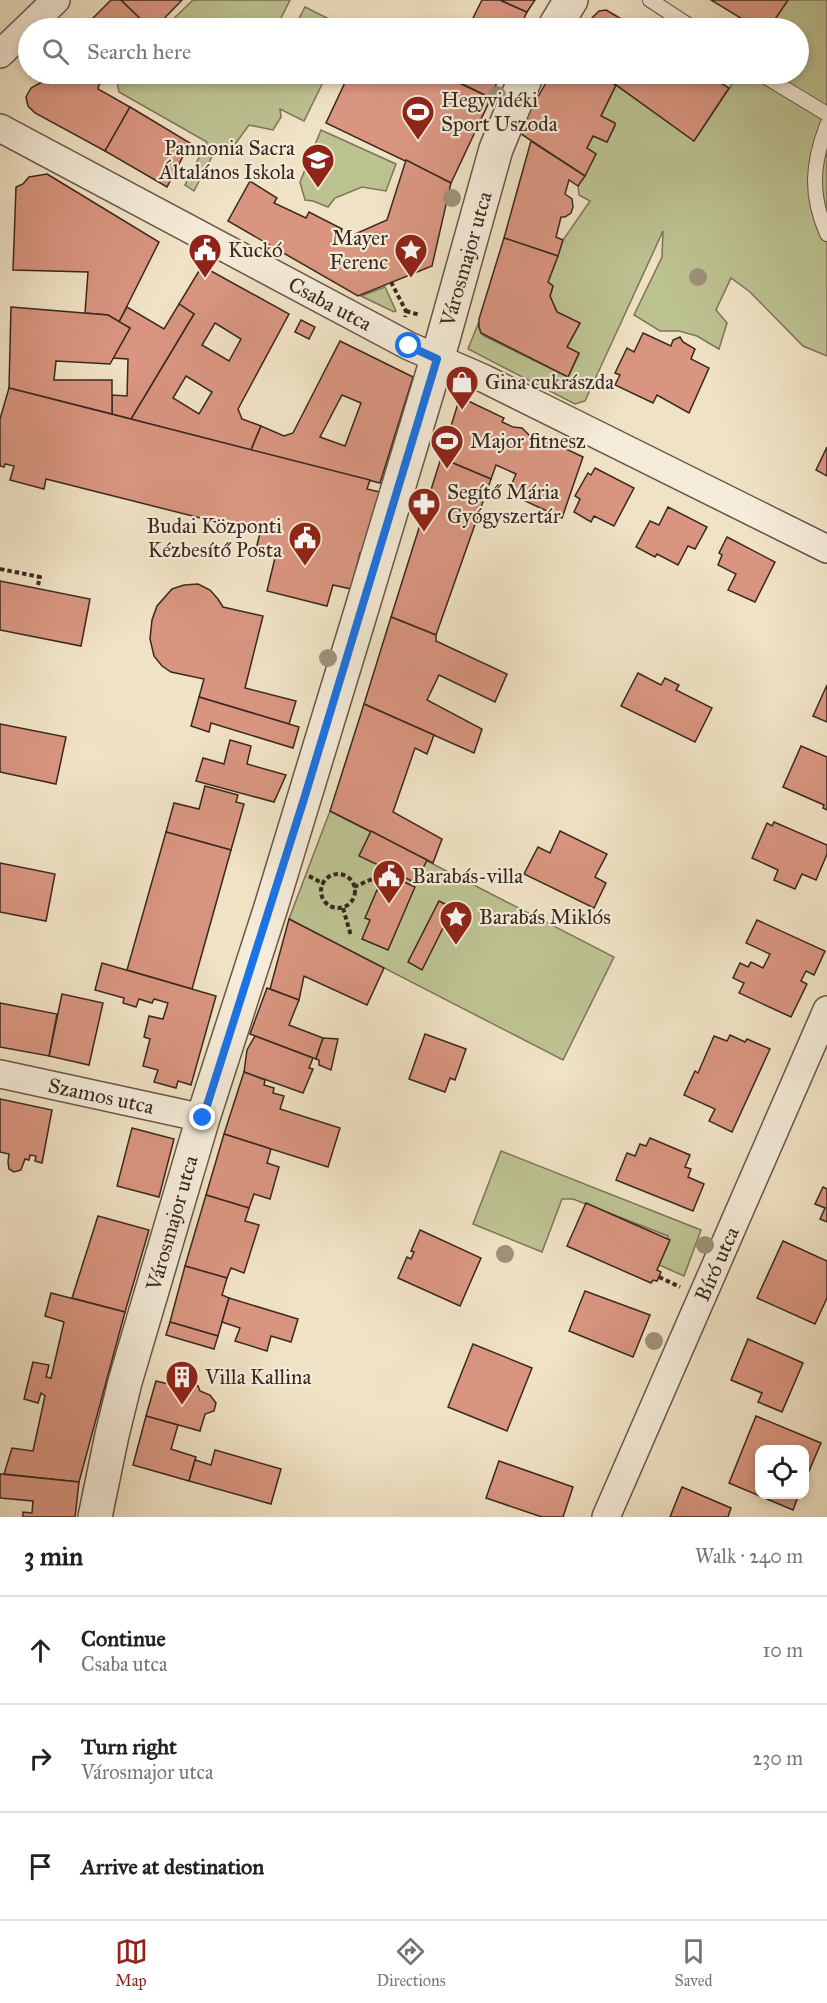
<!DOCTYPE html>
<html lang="en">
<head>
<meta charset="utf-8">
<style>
	:root { --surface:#fff; --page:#f2f2f2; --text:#222; --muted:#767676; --line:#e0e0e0; --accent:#8f2418 }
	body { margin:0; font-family:"IM FELL Great Primer",serif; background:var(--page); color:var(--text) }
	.controls { position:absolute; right:18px; bottom:18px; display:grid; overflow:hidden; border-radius:12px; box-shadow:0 3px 9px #0003 }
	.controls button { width:54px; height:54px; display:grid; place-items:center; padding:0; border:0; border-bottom:2px solid var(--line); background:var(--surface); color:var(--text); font:30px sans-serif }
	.stop { position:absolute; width:18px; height:18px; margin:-14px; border:4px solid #1a73e8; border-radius:50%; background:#fff }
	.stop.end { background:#1a73e8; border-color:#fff; box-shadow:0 2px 6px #0008 }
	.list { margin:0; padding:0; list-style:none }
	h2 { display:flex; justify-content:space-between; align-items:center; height:78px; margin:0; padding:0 24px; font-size:26px }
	h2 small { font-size:20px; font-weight:400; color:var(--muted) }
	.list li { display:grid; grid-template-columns:39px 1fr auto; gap:18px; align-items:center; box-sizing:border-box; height:108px; padding:0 24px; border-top:2px solid var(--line) }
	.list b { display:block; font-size:22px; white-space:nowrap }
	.list p { margin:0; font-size:20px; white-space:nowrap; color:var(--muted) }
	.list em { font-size:20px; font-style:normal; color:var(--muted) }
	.icon { flex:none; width:33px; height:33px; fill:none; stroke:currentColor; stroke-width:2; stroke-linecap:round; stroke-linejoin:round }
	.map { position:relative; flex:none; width:827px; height:1517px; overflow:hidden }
	.search { position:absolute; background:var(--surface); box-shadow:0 3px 9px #0003; left:18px; right:18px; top:18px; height:66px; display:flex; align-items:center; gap:15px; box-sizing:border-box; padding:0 21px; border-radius:33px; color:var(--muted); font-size:22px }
	.sheet { height:402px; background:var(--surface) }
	nav { display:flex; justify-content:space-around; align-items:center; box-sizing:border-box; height:84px; border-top:2px solid var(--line); background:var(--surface); font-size:16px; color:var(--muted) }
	nav a { display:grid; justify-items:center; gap:3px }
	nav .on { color:var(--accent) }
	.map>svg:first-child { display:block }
	.green { fill:#bdc291; stroke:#7c7558; stroke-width:1.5 }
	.building { fill:#d99580; stroke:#3a2820; stroke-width:1.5; fill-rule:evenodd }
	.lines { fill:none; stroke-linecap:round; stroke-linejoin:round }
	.service-casing { stroke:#685649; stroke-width:16 }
	.minor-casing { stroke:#685649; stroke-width:30 }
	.tertiary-casing { stroke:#685649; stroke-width:36 }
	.path { stroke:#3a2820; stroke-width:4; stroke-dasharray:4.5 3; stroke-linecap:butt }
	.service { stroke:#f5ecd9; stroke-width:14 }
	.minor { stroke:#f5ecd9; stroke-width:27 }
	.tertiary { stroke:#f5ecd9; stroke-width:33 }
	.tree { fill:#9e9179 }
	.route { stroke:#1a73e8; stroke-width:8 }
	.labels { text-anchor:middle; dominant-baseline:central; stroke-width:4.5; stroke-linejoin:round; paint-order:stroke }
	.poi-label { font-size:21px; fill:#3a2820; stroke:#f5ecd9; text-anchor:start }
	.street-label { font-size:21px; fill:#3a2820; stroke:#f5ecd9 }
</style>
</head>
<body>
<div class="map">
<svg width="827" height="1517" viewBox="0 0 827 1517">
	<rect width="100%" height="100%" fill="#f0e2c4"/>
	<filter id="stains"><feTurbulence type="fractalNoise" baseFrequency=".00333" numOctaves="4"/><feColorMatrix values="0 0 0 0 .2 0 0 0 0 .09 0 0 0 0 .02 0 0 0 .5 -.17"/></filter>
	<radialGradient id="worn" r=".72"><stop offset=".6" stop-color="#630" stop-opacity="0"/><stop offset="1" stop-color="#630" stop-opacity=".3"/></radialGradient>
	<!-- green -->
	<g class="green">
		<polygon points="193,0 290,0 276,28 164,28"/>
		<polygon points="788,0 827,0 827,356 803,346 750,292 731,278 716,310 727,323 719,349 697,336 679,331 660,331 634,315 662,257 663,231 585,401 575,404 468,349 478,324 481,333 484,336 568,377 579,354 567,347 580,323 557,312 550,296 553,286 548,282 563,240 590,201 579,195 578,186 596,154 587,148 593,136 607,142 615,126 614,123 601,116 616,85 694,141 739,74 798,74 798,28 769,28"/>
		<polygon points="305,7 347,28 294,28"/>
		<polygon points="119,74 263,74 268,80 272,74 327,74 304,121 280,109 281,117 273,130 249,125 233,147 215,151 194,191 185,185 207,142 119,92 116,76"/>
		<polygon points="321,130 396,164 386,191 362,187 335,198 328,207 313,201 305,200 300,182"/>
		<polygon points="385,287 396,311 394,312 361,296"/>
		<polygon points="330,811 614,957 563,1060 289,919"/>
		<polygon points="501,1151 701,1230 684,1276 657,1264 668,1236 573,1199 562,1199 542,1252 473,1224"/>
	</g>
	<!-- building -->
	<g class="building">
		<polygon points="111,0 121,0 150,28 83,28"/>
		<polygon points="121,0 182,0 155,28 150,28"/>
		<polygon points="482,0 500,0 527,12 519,28 468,28"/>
		<polygon points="500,0 535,0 527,12"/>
		<polygon points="711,0 788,0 769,28 757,28"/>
		<polygon points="606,10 613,14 636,28 582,28 599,11"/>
		<polygon points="56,74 70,74 75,76 77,74 111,74 99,85 98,89 130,107 105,151 35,113 28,106 26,97 31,88"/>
		<polygon points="349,74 440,74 491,98 451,183 326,123"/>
		<polygon points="447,74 500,74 491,98 446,76"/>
		<polygon points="551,74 597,74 616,85 601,116 615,123 615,125 607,142 593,136 587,148 596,154 585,176 518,132"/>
		<polygon points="597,74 706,74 729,88 694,141 616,85"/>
		<polygon points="130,107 190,143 167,187 105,151"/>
		<polygon points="531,141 585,176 578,186 569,180 565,194 572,199 573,207 571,213 565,217 561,217 556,237 563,240 558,256 504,238"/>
		<polygon points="406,160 451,183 432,266 358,296 228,221 250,181 277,198 274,203 306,218 309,212 342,229 340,236 352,240 355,234 387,220"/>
		<polygon points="47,174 159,242 119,322 108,315 85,313 88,272 13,270 16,187 23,184 29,177"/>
		<polygon points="504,238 558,256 548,282 553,286 550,296 557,312 580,323 567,347 579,353 568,377 481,333 479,327 479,319"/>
		<path d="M 202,266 L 289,314 L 238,409 L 242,419 L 261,426 L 251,450 L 131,419 L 194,314 L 179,304 ZM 215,323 L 241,339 L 229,361 L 202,345 ZM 186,376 L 212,392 L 199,414 L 173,398 Z"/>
		<polygon points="179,304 194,314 131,419 112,414 112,395 127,396 128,359 113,358 130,328 119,322 127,307 164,329"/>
		<polygon points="11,307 108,315 130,328 110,364 56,361 54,380 112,380 112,414 9,388"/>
		<polygon points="301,320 315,327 309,339 295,332"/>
		<polygon points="643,333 671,346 673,340 680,337 683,342 695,349 691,359 709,368 689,413 657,395 653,403 615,385 620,375 615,373 627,348 634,352"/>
		<path d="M 340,341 L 413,377 L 380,483 L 251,450 L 261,426 L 284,436 L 293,433 ZM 342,395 L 361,403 L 345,446 L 320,437 Z"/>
		<polygon points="9,388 370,480 367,489 380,492 369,556 360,553 351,589 333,585 327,606 267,591 275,558 255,553 260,533 46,479 44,489 10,480 14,466 5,464 4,467 0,466 0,419"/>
		<polygon points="460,397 504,418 502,422 513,427 522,428 529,435 542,441 543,438 583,457 562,518 508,493 516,474 496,465 491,479 441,458"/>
		<polygon points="827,447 827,476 816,470"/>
		<polygon points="441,458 491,479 436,635 391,617"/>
		<polygon points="595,468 634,488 614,526 594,516 591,522 574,512 580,499 575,496 588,473 591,475"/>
		<polygon points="668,507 707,527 695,549 688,546 678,565 657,554 655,557 636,547 650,521 659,525"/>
		<polygon points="727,537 775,562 755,602 728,590 736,574 718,565 722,555 719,553"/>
		<polygon points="0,581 90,599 81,646 0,630"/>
		<polygon points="198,584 210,590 218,599 223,607 263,616 245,688 296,701 289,724 199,697 204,679 171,672 162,666 154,656 150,639 152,620 157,606 172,589 184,585"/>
		<polygon points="391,617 436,635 436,641 507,674 495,702 439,675 427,700 482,729 474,753 364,704"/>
		<polygon points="638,673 661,685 665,678 679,685 676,690 712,708 695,742 621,706"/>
		<polygon points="827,685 827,722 813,716"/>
		<polygon points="199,697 299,727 293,748 211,723 209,732 191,726"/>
		<polygon points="364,704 434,735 427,754 415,748 393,812 442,839 433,863 330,811"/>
		<polygon points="0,724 66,737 56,784 0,772"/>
		<polygon points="230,740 251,746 247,764 286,775 274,802 196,781 203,758 224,764"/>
		<polygon points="801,746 827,757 827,810 823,808 824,805 783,787"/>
		<polygon points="205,786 238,795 236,802 244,804 231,850 166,832 174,803 199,809"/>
		<polygon points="774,822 827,845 827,854 816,880 802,874 795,889 774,880 778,870 752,858 767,823 772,826"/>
		<polygon points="371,831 427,860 416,883 359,856"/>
		<polygon points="560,831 607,854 595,877 606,883 594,908 524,874 538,847 550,853"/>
		<polygon points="166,832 231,850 192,989 127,970"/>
		<polygon points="0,863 55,874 46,921 0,912"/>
		<polygon points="389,875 415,887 388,950 362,939 370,920 365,918 377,890 382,892"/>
		<polygon points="439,901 453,908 422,970 408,962"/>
		<polygon points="289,919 384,968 367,1005 304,976 299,1000 270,989"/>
		<polygon points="757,920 825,951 814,975 806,971 801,981 807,984 791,1017 739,993 744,983 733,978 740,963 748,967 751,962 763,968 770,954 746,943"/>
		<polygon points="102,963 216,996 191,1085 178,1081 176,1088 154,1082 158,1070 143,1066 150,1039 144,1037 149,1016 163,1019 168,1003 154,999 152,1003 139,999 136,1007 123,1003 124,998 95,990"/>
		<polygon points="267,988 299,1000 289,1025 323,1038 316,1059 250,1034"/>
		<polygon points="62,994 103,1003 89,1065 49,1056"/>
		<polygon points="0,1003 57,1014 49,1056 0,1047"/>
		<polygon points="425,1034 466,1049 455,1080 450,1078 445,1092 409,1079"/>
		<polygon points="730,1035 745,1042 747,1039 770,1049 732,1132 709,1121 715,1109 684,1095 695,1071 698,1073 714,1036 727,1041"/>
		<polygon points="255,1036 313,1058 309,1068 313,1069 303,1093 244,1072 247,1050"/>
		<polygon points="323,1038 338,1039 331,1070 319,1065 319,1060 316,1059"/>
		<polygon points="244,1072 265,1080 264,1085 274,1088 273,1093 284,1096 280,1109 340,1128 328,1167 224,1134"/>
		<polygon points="0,1099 52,1110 42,1163 35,1161 36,1156 30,1155 29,1160 25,1159 21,1170 14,1172 9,1169 8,1162 9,1154 0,1152"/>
		<polygon points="132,1128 174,1139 159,1197 117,1186"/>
		<polygon points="224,1134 271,1149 267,1163 279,1167 270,1199 254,1194 249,1208 206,1195"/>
		<polygon points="650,1138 690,1155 685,1167 691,1169 688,1177 704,1184 693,1211 616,1180 627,1153 635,1156 640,1144 646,1146"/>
		<polygon points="823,1187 827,1189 827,1222 820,1219 825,1208 815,1204"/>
		<polygon points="206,1195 249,1208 245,1221 259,1225 244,1273 231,1268 227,1278 185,1266"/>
		<polygon points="586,1203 670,1240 657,1270 661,1272 657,1281 653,1280 651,1283 567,1246"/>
		<polygon points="98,1216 149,1230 125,1312 72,1298"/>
		<polygon points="420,1230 481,1258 460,1306 398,1278 407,1257 411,1259 414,1252 411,1251"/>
		<polygon points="783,1241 827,1261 827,1298 815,1324 757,1298"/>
		<polygon points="185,1266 227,1278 222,1295 229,1298 218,1336 170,1322"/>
		<polygon points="585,1291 650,1315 633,1357 569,1331"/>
		<polygon points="51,1293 125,1312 79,1482 4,1474 12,1448 33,1451 45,1396 41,1393 38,1403 24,1399 33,1362 49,1365 46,1377 51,1378 64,1322 45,1316"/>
		<polygon points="229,1298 298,1319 291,1342 271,1336 267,1351 235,1341 240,1328 222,1322"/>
		<polygon points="170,1322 218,1336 214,1349 166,1335"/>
		<polygon points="748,1339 803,1363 782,1412 758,1402 762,1393 731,1380"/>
		<polygon points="473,1344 532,1368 507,1431 448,1407"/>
		<polygon points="156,1381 184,1388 187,1384 198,1386 200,1391 210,1395 216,1403 214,1411 205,1414 200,1431 146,1416"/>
		<polygon points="146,1416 178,1425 171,1449 196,1457 189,1481 133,1465"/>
		<polygon points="756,1416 821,1443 809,1471 804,1469 804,1450 760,1450 760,1494 799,1494 793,1510 729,1483"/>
		<polygon points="215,1450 281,1469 271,1504 189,1481 195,1460 211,1465"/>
		<polygon points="499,1461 573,1487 563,1517 542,1517 486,1498"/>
		<polygon points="0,1474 79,1482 75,1517 23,1517 23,1512 32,1513 33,1501 0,1498"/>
		<polygon points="682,1487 731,1508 728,1517 670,1517"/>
	</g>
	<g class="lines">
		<!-- service casing -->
		<g class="service-casing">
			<g id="service">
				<polyline points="650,0 693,28"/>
				<polyline points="761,74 827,114"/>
				<path d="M 827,125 C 812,164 810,195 827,234"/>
			</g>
		</g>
		<!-- minor casing -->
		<g class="minor-casing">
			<g id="minor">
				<polyline points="0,54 56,0"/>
				<polyline points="0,128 409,346 485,379 827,549"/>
				<polyline points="0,1074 203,1118"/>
				<polyline points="606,1517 827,1010"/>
			</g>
		</g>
		<!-- tertiary casing -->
		<g class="tertiary-casing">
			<g id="tertiary">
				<polyline points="554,28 571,0"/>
				<polyline points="95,1517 112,1435 125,1382 203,1118 271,907 359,618 443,339 496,149 527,74"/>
			</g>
		</g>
		<!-- path -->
		<g class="path">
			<polyline points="30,74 43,82"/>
			<polyline points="391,282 406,311 405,317"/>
			<polyline points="406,311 420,315"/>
			<polyline points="0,569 40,577 38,585"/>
			<circle cx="338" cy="891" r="17"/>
			<polyline points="309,876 324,884"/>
			<polyline points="354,887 386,873"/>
			<polyline points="343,908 351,936"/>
			<polyline points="659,1277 680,1287"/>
		</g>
		<!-- service -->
		<use href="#service" class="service"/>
		<!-- minor -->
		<use href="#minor" class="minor"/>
		<!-- tertiary -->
		<use href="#tertiary" class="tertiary"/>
	</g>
	<!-- trees -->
	<g class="tree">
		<circle cx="497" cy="95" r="9"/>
		<circle cx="452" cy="198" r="9"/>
		<circle cx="698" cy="277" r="9"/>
		<circle cx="328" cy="658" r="9"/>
		<circle cx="705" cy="1245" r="9"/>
		<circle cx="505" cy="1254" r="9"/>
		<circle cx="654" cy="1341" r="9"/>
	</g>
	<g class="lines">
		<!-- route -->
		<polyline class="route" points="203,1118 304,799 437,359 409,346"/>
	</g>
	<!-- icons -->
	<defs>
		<g id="stadium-pin" transform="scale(1.725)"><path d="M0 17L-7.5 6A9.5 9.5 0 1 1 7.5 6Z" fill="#8f2418" stroke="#f5ecd9"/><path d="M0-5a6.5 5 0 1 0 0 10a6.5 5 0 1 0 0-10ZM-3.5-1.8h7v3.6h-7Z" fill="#fff"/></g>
		<g id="school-pin" transform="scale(1.725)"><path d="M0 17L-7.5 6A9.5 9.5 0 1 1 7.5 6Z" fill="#8f2418" stroke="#f5ecd9"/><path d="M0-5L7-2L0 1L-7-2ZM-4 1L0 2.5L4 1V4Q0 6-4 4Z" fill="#fff"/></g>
		<g id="civic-pin" transform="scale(1.725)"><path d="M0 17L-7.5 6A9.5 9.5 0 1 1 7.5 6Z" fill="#8f2418" stroke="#f5ecd9"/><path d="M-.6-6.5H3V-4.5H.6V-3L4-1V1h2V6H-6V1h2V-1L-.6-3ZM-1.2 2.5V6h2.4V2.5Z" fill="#fff"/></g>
		<g id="sight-pin" transform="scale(1.725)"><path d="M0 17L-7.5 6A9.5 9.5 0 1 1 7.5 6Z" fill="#8f2418" stroke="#f5ecd9"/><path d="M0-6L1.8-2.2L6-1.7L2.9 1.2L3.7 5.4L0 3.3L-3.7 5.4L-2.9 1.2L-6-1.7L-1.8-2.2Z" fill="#fff"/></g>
		<g id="shop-pin" transform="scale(1.725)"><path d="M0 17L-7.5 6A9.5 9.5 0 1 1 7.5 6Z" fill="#8f2418" stroke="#f5ecd9"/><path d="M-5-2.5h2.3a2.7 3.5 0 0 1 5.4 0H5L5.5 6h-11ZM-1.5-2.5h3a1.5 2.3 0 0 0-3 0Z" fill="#fff"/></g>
		<g id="pharmacy-pin" transform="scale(1.725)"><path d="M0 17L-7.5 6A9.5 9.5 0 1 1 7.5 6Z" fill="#8f2418" stroke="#f5ecd9"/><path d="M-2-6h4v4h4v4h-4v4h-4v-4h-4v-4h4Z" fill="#fff"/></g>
		<g id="building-pin" transform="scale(1.725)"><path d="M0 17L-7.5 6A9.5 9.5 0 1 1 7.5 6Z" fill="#8f2418" stroke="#f5ecd9"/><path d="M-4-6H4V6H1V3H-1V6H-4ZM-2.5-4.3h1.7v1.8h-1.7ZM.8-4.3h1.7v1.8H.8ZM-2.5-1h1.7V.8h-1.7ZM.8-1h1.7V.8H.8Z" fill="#fff"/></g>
	</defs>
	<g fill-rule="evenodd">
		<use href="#stadium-pin" x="418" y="112"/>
		<use href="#school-pin" x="318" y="160"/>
		<use href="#civic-pin" x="205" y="250"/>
		<use href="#sight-pin" x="411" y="250"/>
		<use href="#shop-pin" x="462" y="382"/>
		<use href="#stadium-pin" x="447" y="441"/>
		<use href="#pharmacy-pin" x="424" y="504"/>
		<use href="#civic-pin" x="305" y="538"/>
		<use href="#civic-pin" x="389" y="876"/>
		<use href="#sight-pin" x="456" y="917"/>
		<use href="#building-pin" x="182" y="1377"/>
	</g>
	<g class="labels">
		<!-- poi labels -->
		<g class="poi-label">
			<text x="441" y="100">Hegyvidéki<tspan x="441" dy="24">Sport Uszoda</tspan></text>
			<text x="295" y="148" text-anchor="end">Pannonia Sacra<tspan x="295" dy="24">Általános Iskola</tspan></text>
			<text x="388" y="238" text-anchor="end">Mayer<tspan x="388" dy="24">Ferenc</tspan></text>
			<text x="228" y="250">Kuckó</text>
			<text x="485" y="382">Gina cukrászda</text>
			<text x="470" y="441">Major fitnesz</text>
			<text x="447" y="492">Segítő Mária<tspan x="447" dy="24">Gyógyszertár</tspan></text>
			<text x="282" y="526" text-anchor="end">Budai Központi<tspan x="282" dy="24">Kézbesítő Posta</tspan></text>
			<text x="412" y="876">Barabás-villa</text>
			<text x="479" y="917">Barabás Miklós</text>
			<text x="205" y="1377">Villa Kallina</text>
		</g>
		<!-- street labels -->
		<g class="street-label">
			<text transform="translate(466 259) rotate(-74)">Városmajor utca</text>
			<text transform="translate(330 304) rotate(28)">Csaba utca</text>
			<text transform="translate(101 1096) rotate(12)">Szamos utca</text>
			<text transform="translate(172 1223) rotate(-74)">Városmajor utca</text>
			<text transform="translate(717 1264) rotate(-66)">Bíró utca</text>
		</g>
	</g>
	<rect width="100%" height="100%" filter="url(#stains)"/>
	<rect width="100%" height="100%" fill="url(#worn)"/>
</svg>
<div class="controls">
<button><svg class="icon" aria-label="locate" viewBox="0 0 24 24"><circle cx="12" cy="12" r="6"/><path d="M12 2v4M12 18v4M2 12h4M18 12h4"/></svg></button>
</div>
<div class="stop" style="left:409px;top:346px"></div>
<div class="stop end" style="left:203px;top:1118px"></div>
<div class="search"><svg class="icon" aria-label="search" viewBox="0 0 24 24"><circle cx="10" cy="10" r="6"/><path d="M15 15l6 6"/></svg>Search here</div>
</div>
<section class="sheet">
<h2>3 min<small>Walk · 240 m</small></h2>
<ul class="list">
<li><svg class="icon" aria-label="ahead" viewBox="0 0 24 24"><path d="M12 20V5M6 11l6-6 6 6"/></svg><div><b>Continue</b><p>Csaba utca</p></div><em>10 m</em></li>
<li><svg class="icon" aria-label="right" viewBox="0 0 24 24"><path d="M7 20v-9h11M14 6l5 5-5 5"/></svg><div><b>Turn right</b><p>Városmajor utca</p></div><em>230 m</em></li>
<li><svg class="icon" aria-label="arrive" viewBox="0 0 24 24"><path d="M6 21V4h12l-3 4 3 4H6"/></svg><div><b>Arrive at destination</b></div></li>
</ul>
</section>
<nav>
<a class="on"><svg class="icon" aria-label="map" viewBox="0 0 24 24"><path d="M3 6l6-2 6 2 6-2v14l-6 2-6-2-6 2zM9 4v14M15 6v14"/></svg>Map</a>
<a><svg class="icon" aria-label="directions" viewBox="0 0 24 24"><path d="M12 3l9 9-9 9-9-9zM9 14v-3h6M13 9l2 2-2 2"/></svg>Directions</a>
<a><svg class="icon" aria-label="saved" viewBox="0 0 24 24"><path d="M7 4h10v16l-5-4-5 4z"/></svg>Saved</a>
</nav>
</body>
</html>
